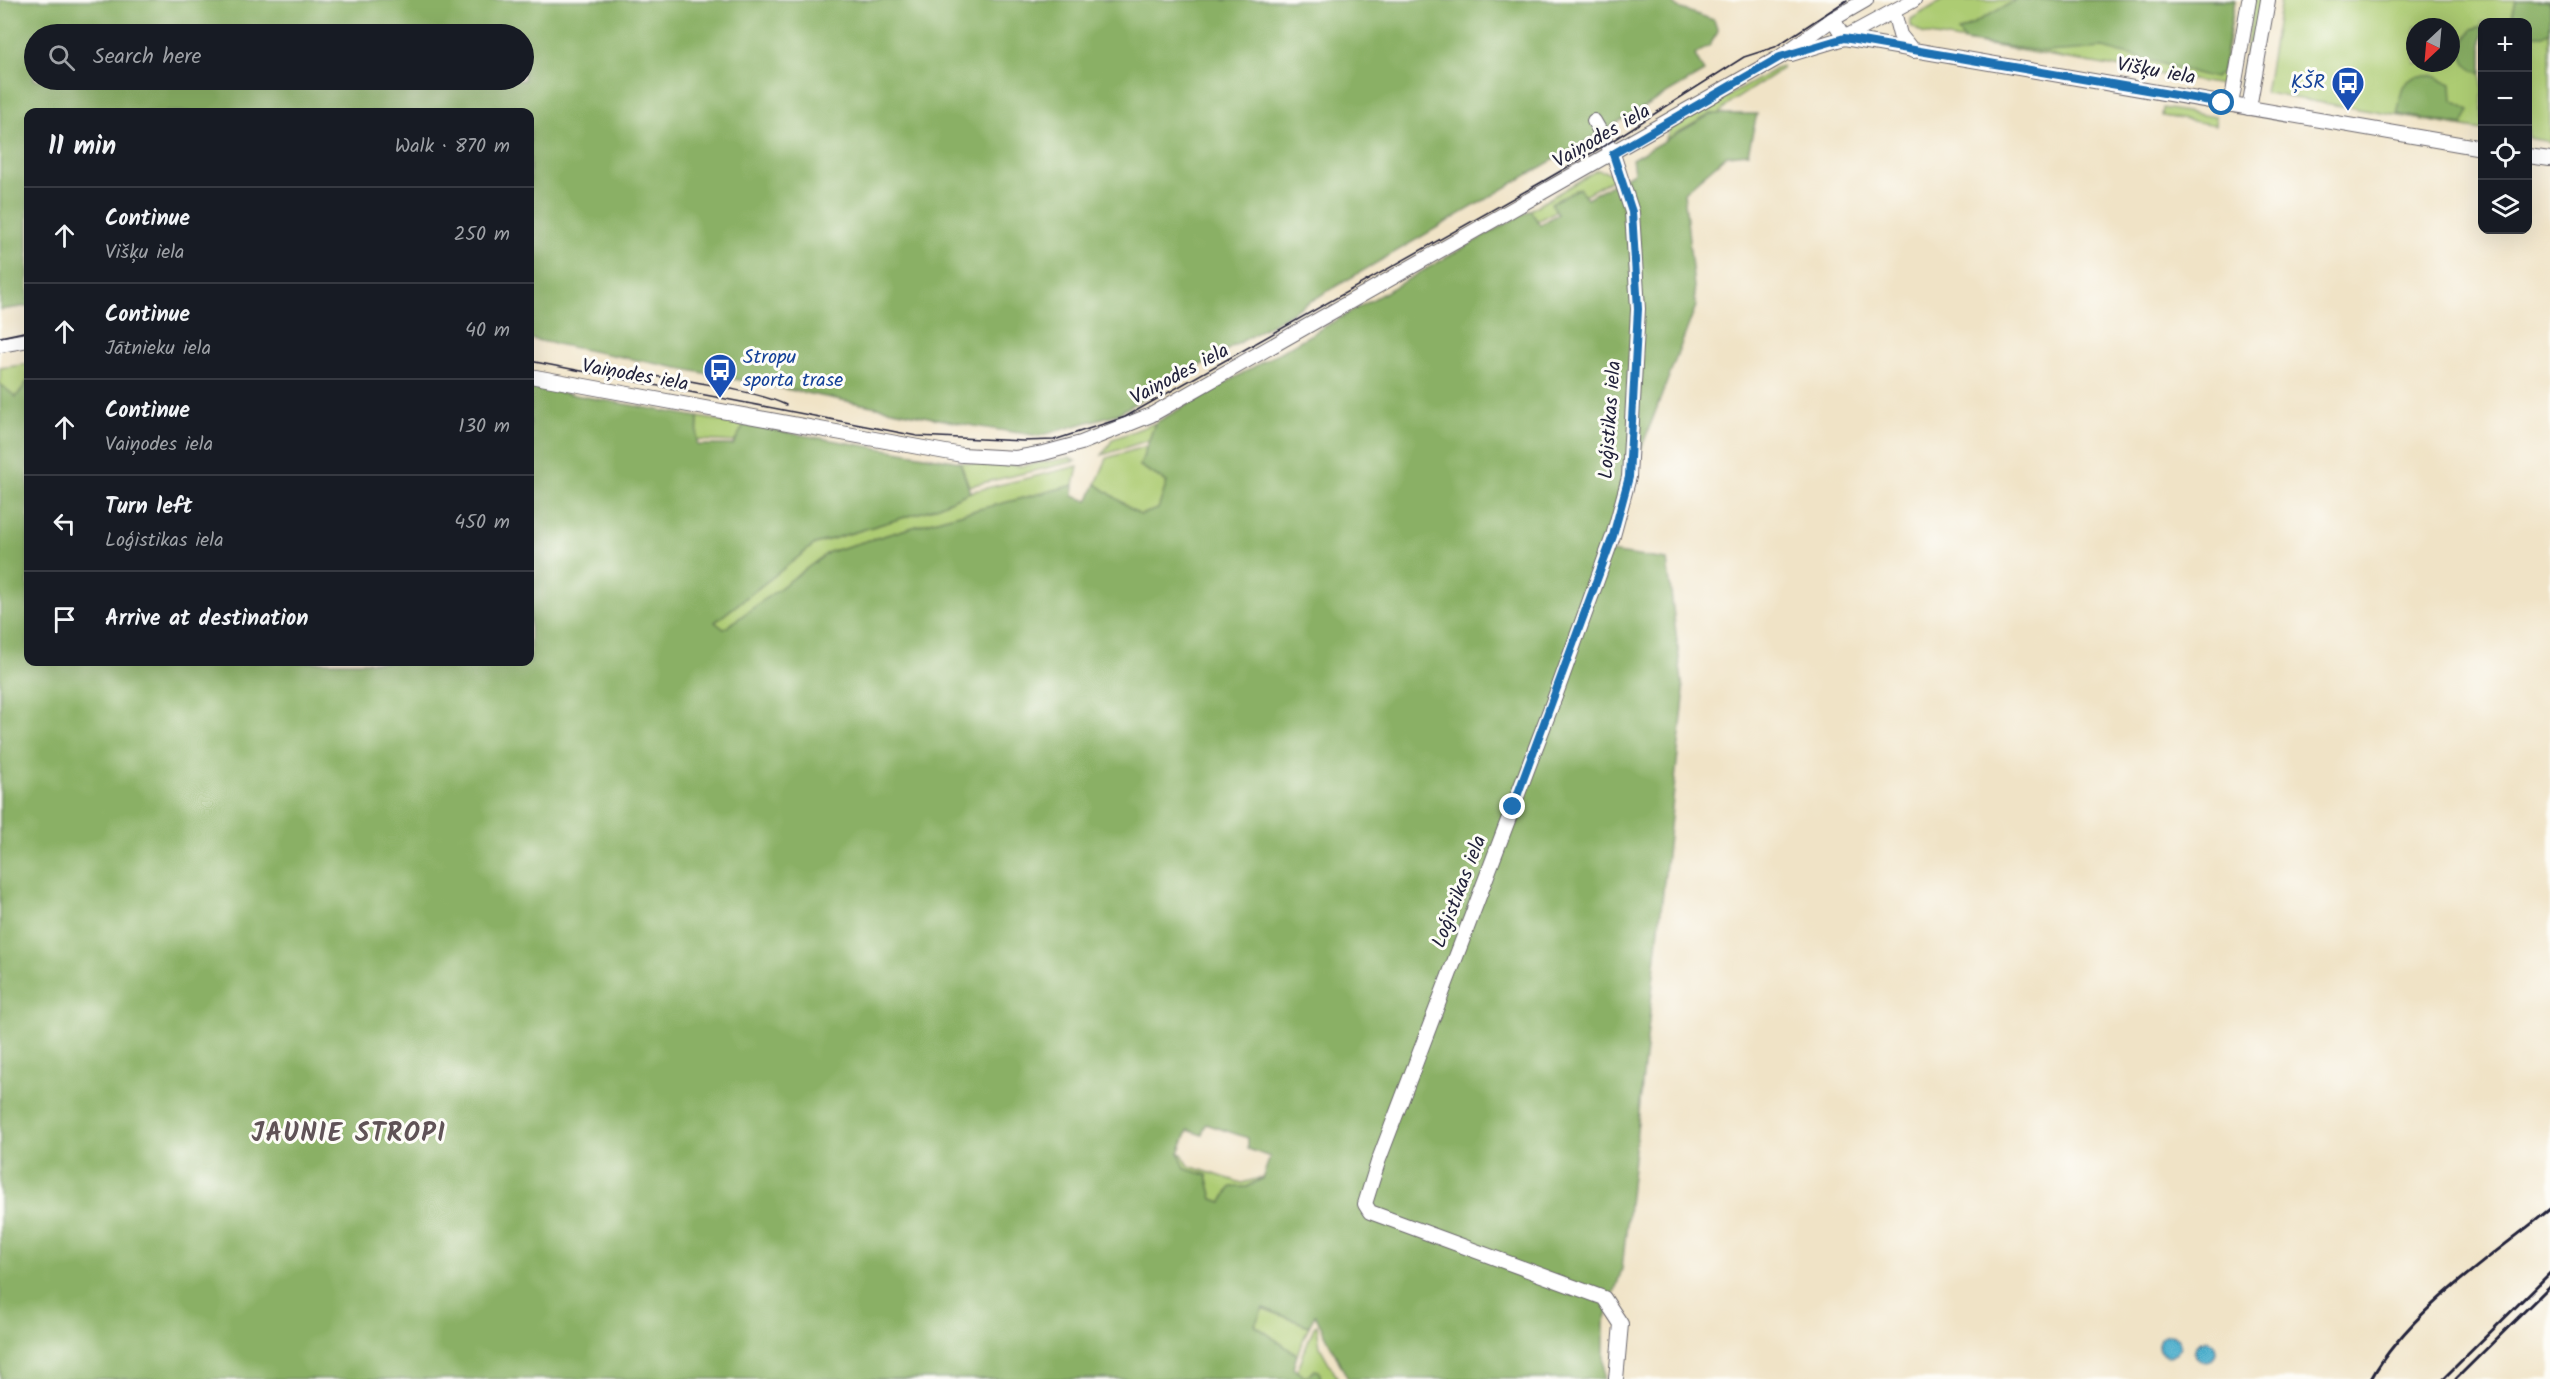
<!DOCTYPE html>
<html lang="en">
<head>
<meta charset="utf-8">
<style>
	:root { --surface:#171b24; --page:#242831; --text:#f1f3f6; --muted:#9ea1a6; --line:#363941 }
	body { margin:0; font-family:Kalam,sans-serif; background:var(--page); color:var(--text) }
	.controls { position:absolute; right:18px; top:18px; display:grid; overflow:hidden; border-radius:12px; box-shadow:0 6px 24px #0002 }
	.controls button { width:54px; height:54px; display:grid; place-items:center; padding:0; border:0; border-bottom:2px solid var(--line); background:var(--surface); color:var(--text); font:30px sans-serif }
	.compass { position:absolute; left:2406px; top:18px; width:54px; height:54px; border-radius:50%; background:var(--surface); box-shadow:0 6px 24px #0002; rotate:206deg }
	.stop { position:absolute; width:18px; height:18px; margin:-14px; border:4px solid #1f6fb2; border-radius:50%; background:#fff }
	.stop.end { background:#1f6fb2; border-color:#fff; box-shadow:0 2px 6px #0008 }
	.list { margin:0; padding:0; list-style:none }
	h2 { display:flex; justify-content:space-between; align-items:center; height:78px; margin:0; padding:0 24px; font-size:26px }
	h2 small { font-size:20px; font-weight:400; color:var(--muted) }
	.list li { display:grid; grid-template-columns:39px 1fr auto; gap:18px; align-items:center; box-sizing:border-box; height:96px; padding:0 24px; border-top:2px solid var(--line) }
	.list b { display:block; font-size:22px; white-space:nowrap }
	.list p { margin:0; font-size:20px; white-space:nowrap; color:var(--muted) }
	.list em { font-size:20px; font-style:normal; color:var(--muted) }
	.icon { flex:none; width:33px; height:33px; fill:none; stroke:currentColor; stroke-width:2; stroke-linecap:round; stroke-linejoin:round }
	.map { position:relative; flex:none; width:2550px; height:1379px; overflow:hidden }
	.search { position:absolute; background:var(--surface); box-shadow:0 6px 24px #0002; left:24px; top:24px; width:510px; height:66px; display:flex; align-items:center; gap:15px; box-sizing:border-box; padding:0 21px; border-radius:33px; color:var(--muted); font-size:22px }
	.panel { position:absolute; background:var(--surface); box-shadow:0 6px 24px #0002; left:24px; top:108px; width:510px; height:558px; border-radius:12px }
	.map>svg:first-child { display:block }
	.green { fill:#adcc73; stroke:#687757; stroke-width:1.5; fill-rule:evenodd }
	.forest { fill:#8ab065; stroke:#566950; stroke-width:1.5; fill-rule:evenodd }
	.water { fill:#4badcb; stroke:#366883; stroke-width:1.5 }
	.lines { fill:none; stroke-linecap:round; stroke-linejoin:round }
	.minor-casing { stroke:#6a666c; stroke-width:16 }
	.minor { stroke:#fff; stroke-width:14 }
	.tram { stroke:#22223b; stroke-width:1.5 }
	.rail { stroke:#22223b; stroke-width:3 }
	.route { stroke:#1f6fb2; stroke-width:8 }
	.labels { text-anchor:middle; dominant-baseline:central; stroke-width:6; stroke-linejoin:round; paint-order:stroke }
	.street-label { font-size:20px; fill:#22223b; stroke:#fdfcf7 }
	.transit-label { font-size:20px; fill:#164399; stroke:#fdfcf7; text-anchor:end }
	.district-label { font-size:26px; font-weight:bold; letter-spacing:1.5px; fill:#605357; stroke:#fdfcf7 }
</style>
</head>
<body>
<div class="map">
<svg width="2550" height="1379" viewBox="0 0 2550 1379">
	<rect width="100%" height="100%" fill="#fdfcf7"/>
	<filter id="ink" filterUnits="userSpaceOnUse"><feTurbulence type="fractalNoise" baseFrequency=".0167" numOctaves="2"/><feDisplacementMap in="SourceGraphic" scale="12" xChannelSelector="R" yChannelSelector="G"/><feConvolveMatrix kernelMatrix="1 2 1 2 8 2 1 2 1" color-interpolation-filters="sRGB"/></filter>
	<filter id="wash" filterUnits="userSpaceOnUse"><feTurbulence type="fractalNoise" baseFrequency=".008" numOctaves="4" result="noise"/><feDisplacementMap in="SourceGraphic" scale="24" xChannelSelector="R" yChannelSelector="G"/><feGaussianBlur stdDeviation="1.35" result="paint"/><feColorMatrix in="noise" values="0 0 0 0 0 0 0 0 0 0 0 0 0 0 0 0 0 1.4 0 .05"/><feComposite in="paint" operator="in"/></filter>
	<g filter="url(#wash)">
		<rect width="100%" height="100%" fill="#f0e3c6"/>
		<!-- green -->
		<g class="green">
			<polygon points="1943,0 2235,0 2221,85 1924,34 1911,26 1911,19"/>
			<polygon points="2254,0 2263,0 2248,87 2240,85"/>
			<path d="M 2281,0 L 2550,0 L 2550,142 L 2528,138 L 2528,22 L 2482,22 L 2482,130 L 2265,93 ZM 2415,27 L 2451,27 L 2451,63 L 2415,63 Z"/>
			<polygon points="1781,66 1782,69 1731,102 1719,114 1711,114 1665,140 1670,129"/>
			<polygon points="2163,108 2216,117 2215,125 2162,116"/>
			<polygon points="1597,170 1612,173 1615,178 1584,195 1579,189 1552,203 1556,211 1537,221 1530,210"/>
			<polygon points="28,364 28,381 16,397 0,384 0,368"/>
			<polygon points="698,417 744,425 735,442 697,440"/>
			<polygon points="1155,423 1149,440 1102,455 1113,439"/>
			<polygon points="1147,446 1140,466 1167,482 1159,509 1140,515 1096,484 1107,458"/>
			<polygon points="1069,458 1076,461 969,486 960,462 1022,466"/>
			<polygon points="1078,466 1074,485 944,518 829,552 724,630 715,622 815,544 929,510 970,492"/>
			<polygon points="1179,1153 1182,1154 1189,1166 1242,1183 1263,1177 1247,1187 1231,1187 1222,1202 1213,1199 1207,1175 1185,1169"/>
			<polygon points="1262,1308 1309,1326 1297,1355 1255,1325"/>
			<polygon points="1317,1325 1320,1347 1338,1379 1321,1379 1319,1371 1315,1370 1305,1377 1297,1371 1314,1327"/>
		</g>
		<!-- forest -->
		<g class="forest">
			<path d="M 0,0 L 1669,0 L 1678,8 L 1714,20 L 1718,32 L 1710,45 L 1695,55 L 1704,72 L 1117,414 L 1039,436 L 974,426 L 530,339 L 530,112 L 28,112 L 28,306 L 0,310 ZM 34,34 L 524,34 L 524,80 L 34,80 Z"/>
			<polygon points="2016,0 2235,0 2222,72 2214,78 2103,48 2047,52 1965,41 1958,32"/>
			<polygon points="2516,0 2547,0 2550,6 2550,31 2544,35 2528,35 2528,22 2511,22"/>
			<path d="M 2482,26 L 2482,74 C 2458,65 2459,48 2472,29 Z"/>
			<path d="M 2418,76 L 2434,76 L 2452,84 L 2453,101 L 2470,110 L 2463,125 L 2397,114 C 2403,95 2396,84 2418,76 Z"/>
			<path d="M 1711,114 L 1757,114 L 1748,153 L 1727,155 L 1684,192 L 1696,306 L 1602,551 L 1667,560 L 1684,698 L 1622,1269 L 1604,1324 L 1604,1379 L 1348,1379 L 1315,1315 L 1309,1326 L 1263,1308 L 1255,1325 L 1297,1355 L 1293,1368 L 1305,1377 L 1315,1370 L 1319,1371 L 1321,1379 L 0,1379 L 0,384 L 16,397 L 28,381 L 28,662 L 530,662 L 530,387 L 698,417 L 697,445 L 733,445 L 744,425 L 960,462 L 970,492 L 929,510 L 815,544 L 715,622 L 724,629 L 829,552 L 944,518 L 1074,485 L 1073,496 L 1088,501 L 1096,484 L 1140,515 L 1158,509 L 1167,482 L 1140,466 L 1155,423 L 1530,210 L 1540,225 L 1558,214 L 1551,203 L 1579,188 L 1587,198 L 1634,172 L 1632,159 ZM 1206,1124 L 1248,1138 L 1248,1149 L 1270,1157 L 1262,1179 L 1247,1187 L 1231,1187 L 1222,1202 L 1213,1199 L 1207,1175 L 1185,1169 L 1179,1153 L 1188,1130 L 1202,1135 Z"/>
		</g>
		<!-- water -->
		<g class="water">
			<circle cx="2169" cy="1345" r="11"/>
			<circle cx="2205" cy="1351" r="11"/>
		</g>
	</g>
	<g filter="url(#ink)">
		<g class="lines">
			<!-- minor casing -->
			<g class="minor-casing">
				<g id="minor">
					<polyline points="1894,12 1900,35 1913,51"/>
					<polyline points="1833,19 1844,38 2482,148"/>
					<polyline points="1791,54 1844,38 1914,0"/>
					<polyline points="2231,105 2249,0"/>
					<polyline points="2249,108 2268,0"/>
					<polyline points="1594,121 1613,154 1632,212 1638,309 1629,477 1613,536 1556,694 1378,1162 1365,1204 1370,1212 1604,1298 1621,1324 1616,1379"/>
					<polyline points="2528,156 2550,159"/>
					<polyline points="0,345 28,340"/>
					<polyline points="530,376 962,455 1016,458 1044,453 1081,443 1151,415 1780,57 1833,19 1866,0"/>
				</g>
			</g>
			<!-- minor -->
			<use href="#minor" class="minor"/>
			<!-- tram -->
			<g class="tram">
				<polyline points="0,337 28,331"/>
				<polyline points="530,361 917,436 1023,441 1054,440 1125,417 1540,183 1607,144 1744,57 1775,47 1847,0"/>
				<path d="M 634,376 C 663,374 760,392 786,405"/>
			</g>
			<!-- rail -->
			<g class="rail">
				<path d="M 2371,1379 C 2409,1311 2490,1258 2550,1209"/>
				<polyline points="2443,1379 2550,1273"/>
				<polyline points="2456,1379 2550,1286"/>
			</g>
		</g>
	</g>
	<g class="lines" filter="url(#ink)">
		<!-- route -->
		<polyline class="route" points="1513,807 1613,536 1629,477 1638,309 1632,212 1613,154 1780,57 1844,38 2222,103"/>
	</g>
	<!-- icons -->
	<defs>
		<g id="bus-pin" transform="scale(1.725)"><path d="M0 17L-7.5 6A9.5 9.5 0 1 1 7.5 6Z" fill="#1a4fb4" stroke="#fdfcf7"/><path d="M-5-6H5V4H4V6H2V4H-2V6H-4V4H-5ZM-3.5-4V0h7V-4ZM-3.5 1.2v1.5H-2V1.2ZM2 1.2v1.5H3.5V1.2Z" fill="#fff"/></g>
	</defs>
	<g fill-rule="evenodd">
		<use href="#bus-pin" x="2348" y="83"/>
		<use href="#bus-pin" x="720" y="370"/>
	</g>
	<g class="labels">
		<!-- street labels -->
		<g class="street-label">
			<text transform="translate(2156 72) rotate(10)">Višķu iela</text>
			<text transform="translate(1602 137) rotate(-30)">Vaiņodes iela</text>
			<text transform="translate(1180 375) rotate(-28)">Vaiņodes iela</text>
			<text transform="translate(635 376) rotate(10)">Vaiņodes iela</text>
			<text transform="translate(1611 420) rotate(-86)">Loģistikas iela</text>
			<text transform="translate(1460 892) rotate(-69)">Loģistikas iela</text>
		</g>
		<!-- transit labels -->
		<g class="transit-label">
			<text x="2325" y="83">ĶŠR</text>
			<text x="743" y="358" text-anchor="start">Stropu<tspan x="743" dy="23">sporta trase</tspan></text>
		</g>
		<!-- district labels -->
		<g class="district-label">
			<text x="349" y="1134">JAUNIE STROPI</text>
		</g>
	</g>
</svg>
<div class="controls">
<button>+</button>
<button>−</button>
<button><svg class="icon" aria-label="locate" viewBox="0 0 24 24"><circle cx="12" cy="12" r="6"/><path d="M12 2v4M12 18v4M2 12h4M18 12h4"/></svg></button>
<button><svg class="icon" aria-label="layers" viewBox="0 0 24 24"><path d="M12 4l9 5-9 5-9-5zM3 14l9 5 9-5"/></svg></button>
</div>
<svg class="compass" viewBox="-18 -18 36 36"><path d="M0-13l5 13h-10z" fill="#e53935"/><path d="M0 13l5-13h-10z" fill="#9ea1a6"/></svg>
<div class="stop" style="left:2222px;top:103px"></div>
<div class="stop end" style="left:1513px;top:807px"></div>
<div class="search"><svg class="icon" aria-label="search" viewBox="0 0 24 24"><circle cx="10" cy="10" r="6"/><path d="M15 15l6 6"/></svg>Search here</div>
<section class="panel">
<h2>11 min<small>Walk · 870 m</small></h2>
<ul class="list">
<li><svg class="icon" aria-label="ahead" viewBox="0 0 24 24"><path d="M12 20V5M6 11l6-6 6 6"/></svg><div><b>Continue</b><p>Višķu iela</p></div><em>250 m</em></li>
<li><svg class="icon" aria-label="ahead" viewBox="0 0 24 24"><path d="M12 20V5M6 11l6-6 6 6"/></svg><div><b>Continue</b><p>Jātnieku iela</p></div><em>40 m</em></li>
<li><svg class="icon" aria-label="ahead" viewBox="0 0 24 24"><path d="M12 20V5M6 11l6-6 6 6"/></svg><div><b>Continue</b><p>Vaiņodes iela</p></div><em>130 m</em></li>
<li><svg class="icon" aria-label="left" viewBox="0 0 24 24"><path d="M17 20v-9H6M10 6l-5 5 5 5"/></svg><div><b>Turn left</b><p>Loģistikas iela</p></div><em>450 m</em></li>
<li><svg class="icon" aria-label="arrive" viewBox="0 0 24 24"><path d="M6 21V4h12l-3 4 3 4H6"/></svg><div><b>Arrive at destination</b></div></li>
</ul>
</section>
</div>
</body>
</html>
